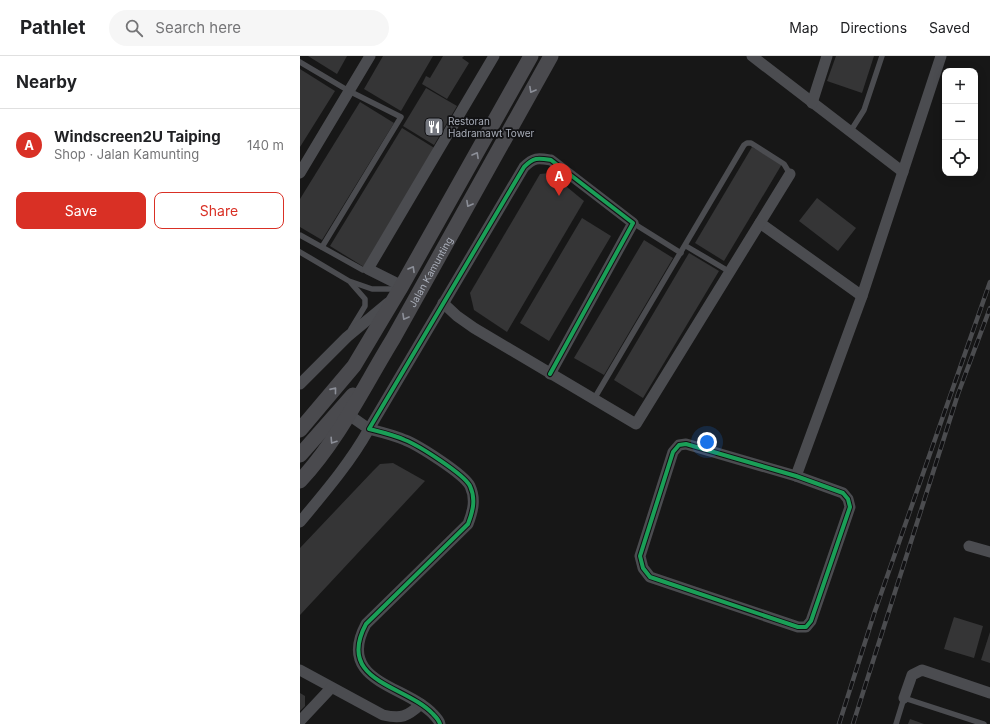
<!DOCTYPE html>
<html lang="en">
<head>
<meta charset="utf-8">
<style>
	:root { --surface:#fff; --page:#f6f6f6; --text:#202124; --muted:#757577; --line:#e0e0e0; --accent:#d93025 }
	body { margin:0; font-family:Inter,sans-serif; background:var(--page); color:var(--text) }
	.controls { position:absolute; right:12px; top:12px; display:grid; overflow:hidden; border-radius:8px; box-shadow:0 2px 10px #0003 }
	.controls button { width:36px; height:36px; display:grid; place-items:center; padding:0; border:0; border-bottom:1px solid var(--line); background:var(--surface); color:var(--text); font:20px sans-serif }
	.you { position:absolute; left:407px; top:386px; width:14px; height:14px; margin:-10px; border:3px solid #fff; border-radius:50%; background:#1a73e8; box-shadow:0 0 0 6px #1a73e833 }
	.badge { display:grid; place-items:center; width:26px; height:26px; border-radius:50%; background:var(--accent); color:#fff; font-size:13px; font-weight:700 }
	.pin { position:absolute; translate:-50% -33px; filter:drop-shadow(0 1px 2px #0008) }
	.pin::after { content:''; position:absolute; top:21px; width:14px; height:12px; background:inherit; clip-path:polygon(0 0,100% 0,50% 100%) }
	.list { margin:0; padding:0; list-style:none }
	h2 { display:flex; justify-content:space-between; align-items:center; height:52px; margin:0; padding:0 16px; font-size:17px }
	h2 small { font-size:13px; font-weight:400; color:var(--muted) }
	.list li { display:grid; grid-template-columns:26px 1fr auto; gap:12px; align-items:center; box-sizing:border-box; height:72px; padding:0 16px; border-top:1px solid var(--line) }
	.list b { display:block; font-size:15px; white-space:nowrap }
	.list p { margin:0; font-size:13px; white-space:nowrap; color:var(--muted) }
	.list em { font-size:13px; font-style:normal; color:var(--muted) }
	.actions { display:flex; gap:8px; padding:12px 16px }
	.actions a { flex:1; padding:9px 0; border:1px solid var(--accent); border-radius:8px; text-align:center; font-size:14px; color:var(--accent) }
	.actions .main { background:var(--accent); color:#fff }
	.icon { flex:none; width:22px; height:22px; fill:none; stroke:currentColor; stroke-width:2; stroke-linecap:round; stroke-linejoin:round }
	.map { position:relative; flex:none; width:690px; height:668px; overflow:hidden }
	header { display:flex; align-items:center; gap:24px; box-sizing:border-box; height:56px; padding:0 20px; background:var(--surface); border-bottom:1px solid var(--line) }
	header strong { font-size:19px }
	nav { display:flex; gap:22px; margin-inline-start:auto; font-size:14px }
	.search { width:280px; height:36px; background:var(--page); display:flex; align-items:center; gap:10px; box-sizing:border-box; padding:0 14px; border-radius:22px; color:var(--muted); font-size:15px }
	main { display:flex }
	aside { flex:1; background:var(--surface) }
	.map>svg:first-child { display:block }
	.building { fill:#353536 }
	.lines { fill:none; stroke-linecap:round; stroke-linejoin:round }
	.service { stroke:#4b4c50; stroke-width:5.5 }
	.minor { stroke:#4b4c50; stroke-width:11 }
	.secondary { stroke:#4a4a4e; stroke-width:15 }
	.rail-casing { stroke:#4b4c4f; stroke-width:4.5 }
	.rail { stroke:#111113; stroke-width:3; stroke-dasharray:9; stroke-linecap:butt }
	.cycleway-casing { stroke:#111113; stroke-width:6 }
	.cycleway { stroke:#1a9f57; stroke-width:4 }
	.oneway { stroke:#8c8f98 }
	.labels { text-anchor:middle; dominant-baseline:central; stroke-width:3.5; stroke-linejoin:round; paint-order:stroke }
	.poi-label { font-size:10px; fill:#a8adb8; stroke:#111113; text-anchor:start }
	.street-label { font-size:10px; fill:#a8adb8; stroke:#111113 }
</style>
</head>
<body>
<header>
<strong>Pathlet</strong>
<div class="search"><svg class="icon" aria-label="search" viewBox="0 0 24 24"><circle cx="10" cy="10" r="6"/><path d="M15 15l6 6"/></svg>Search here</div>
<nav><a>Map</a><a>Directions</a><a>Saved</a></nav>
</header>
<main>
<aside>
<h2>Nearby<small></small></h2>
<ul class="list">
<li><span class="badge">A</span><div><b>Windscreen2U Taiping</b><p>Shop · Jalan Kamunting</p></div><em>140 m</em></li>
</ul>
<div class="actions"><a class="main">Save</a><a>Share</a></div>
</aside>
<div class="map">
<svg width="690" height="668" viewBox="0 0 690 668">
	<rect width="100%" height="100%" fill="#171717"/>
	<!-- building -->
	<g class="building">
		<polygon points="8,0 47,0 37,18"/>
		<polygon points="83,0 133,0 101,55 64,33"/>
		<polygon points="143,0 164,0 162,2 169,7 147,43 122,28 126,20 130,22"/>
		<polygon points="536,0 574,0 562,37 527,25"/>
		<polygon points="0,13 35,35 0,91"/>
		<polygon points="126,32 157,50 134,89 103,70"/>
		<polygon points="60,46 94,67 22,184 0,171 0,143"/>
		<polygon points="102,72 136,93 64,211 30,190"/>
		<polygon points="452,91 482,108 424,205 395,187"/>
		<polygon points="250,117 284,145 207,276 174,254 170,237 240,118"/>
		<polygon points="517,142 556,172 538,195 499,165"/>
		<polygon points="282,162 311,180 249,285 220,267"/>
		<polygon points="344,184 373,202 304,319 274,302"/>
		<polygon points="389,197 419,215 343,342 314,324"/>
		<polygon points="93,407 125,425 0,559 0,492 73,415 80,408"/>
		<polygon points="654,561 683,570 674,602 644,593"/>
		<polygon points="690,576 690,607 681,604"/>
		<polygon points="0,637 5,640 5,650 0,655"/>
		<polygon points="610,663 624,668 608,668"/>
	</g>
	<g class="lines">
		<!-- service -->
		<g class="service">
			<polyline points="0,6 49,35 101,61 22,191"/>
			<polyline points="550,76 564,54 582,0"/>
			<polyline points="333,167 381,197"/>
			<polyline points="0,179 63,214 68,213"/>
			<polyline points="386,190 430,216"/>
			<polyline points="0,196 49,225 72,233 97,233"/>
			<polyline points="51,227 65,243 65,250 51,273"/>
			<polyline points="294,343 444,89 447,87 451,87 484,108 490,118"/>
			<polyline points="596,668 604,642 684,668"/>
		</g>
		<!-- minor -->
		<g class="minor">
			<polyline points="452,0 603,116"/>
			<polyline points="512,47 527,0"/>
			<polyline points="0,117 70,0"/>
			<polyline points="460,167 562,240"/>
			<polyline points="102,230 68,213 194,0"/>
			<polyline points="143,247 157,260 174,272 336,368 490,118"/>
			<polyline points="0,328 47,281 88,247"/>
			<polygon points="386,388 496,420 543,437 548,443 550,451 511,565 506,571 498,571 350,521 343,512 340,500 373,396 379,389"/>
			<polyline points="496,420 562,240 641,0"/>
			<path d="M 0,466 C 25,436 50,407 69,373 L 49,359"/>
			<polyline points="669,490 690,496"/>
			<path d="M 0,614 L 83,659 C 101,663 107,661 121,648"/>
			<polyline points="604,642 612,619 622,614 690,637"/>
			<polyline points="0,665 31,632"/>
			<path d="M 140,668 C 139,664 136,661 133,658 C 106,629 35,626 66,568 L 168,468 C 173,455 176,443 170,430 C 164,418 118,389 105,384 C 94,379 81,376 69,373 L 224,111 C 234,101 238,102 251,104 L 333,167 L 250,318"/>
		</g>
		<!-- secondary -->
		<g class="secondary">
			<polyline points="0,374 54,310 100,233 231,0"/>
			<polyline points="0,399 53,339"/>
			<path id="s1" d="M 0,425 C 39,383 63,332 93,283 L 251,0"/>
		</g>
		<!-- rail casing -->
		<g class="rail-casing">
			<g id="rail">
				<polyline points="539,668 575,555 690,226"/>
				<polyline points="553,668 658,338 690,252"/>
			</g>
		</g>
		<!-- rail -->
		<use href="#rail" class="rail"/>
		<!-- cycleway casing -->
		<g class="cycleway-casing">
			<g id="cycleway">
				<polygon points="386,388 496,420 543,437 548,443 550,451 511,565 506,571 498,571 350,521 343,512 340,500 373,396 379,389"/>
				<path d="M 140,668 C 139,664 136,661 133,658 C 106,629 35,626 66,568 L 168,468 C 173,455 176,443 170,430 C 164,418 118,389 105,384 C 94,379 81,376 69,373 L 224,111 C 234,101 238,102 251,104 L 333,167 L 250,318"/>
			</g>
		</g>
		<!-- cycleway -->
		<use href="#cycleway" class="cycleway"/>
	</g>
	<!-- one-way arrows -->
	<defs><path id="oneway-chevron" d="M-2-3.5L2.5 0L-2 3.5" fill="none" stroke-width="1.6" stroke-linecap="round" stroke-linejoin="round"/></defs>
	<g class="oneway">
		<use href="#oneway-chevron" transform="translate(232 34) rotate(119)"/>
		<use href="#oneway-chevron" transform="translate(176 99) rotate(-61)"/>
		<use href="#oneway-chevron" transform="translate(169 148) rotate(119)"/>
		<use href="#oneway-chevron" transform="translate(112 213) rotate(-60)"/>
		<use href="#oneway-chevron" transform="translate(105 261) rotate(119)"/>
		<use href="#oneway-chevron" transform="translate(34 334) rotate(-51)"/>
		<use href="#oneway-chevron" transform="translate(33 385) rotate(123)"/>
	</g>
	<!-- icons -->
	<defs>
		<g id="restaurant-square" transform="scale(1)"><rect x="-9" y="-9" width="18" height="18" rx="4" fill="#757880" stroke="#111113"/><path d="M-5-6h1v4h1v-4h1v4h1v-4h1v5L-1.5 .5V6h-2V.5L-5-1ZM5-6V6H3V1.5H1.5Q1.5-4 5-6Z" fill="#fff"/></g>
	</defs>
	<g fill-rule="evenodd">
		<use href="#restaurant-square" x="134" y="71"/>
	</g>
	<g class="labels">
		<!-- poi labels -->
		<g class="poi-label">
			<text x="148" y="65">Restoran<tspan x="148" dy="12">Hadramawt Tower</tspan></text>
		</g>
		<!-- street labels -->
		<g class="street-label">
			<text stroke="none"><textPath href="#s1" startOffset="247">Jalan Kamunting</textPath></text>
		</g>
	</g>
</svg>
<div class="controls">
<button>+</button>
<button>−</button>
<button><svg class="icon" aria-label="locate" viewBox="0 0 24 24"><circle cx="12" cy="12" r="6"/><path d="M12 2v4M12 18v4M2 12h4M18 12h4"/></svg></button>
</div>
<div class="you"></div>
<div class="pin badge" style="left:259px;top:140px">A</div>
</div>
</main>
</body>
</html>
